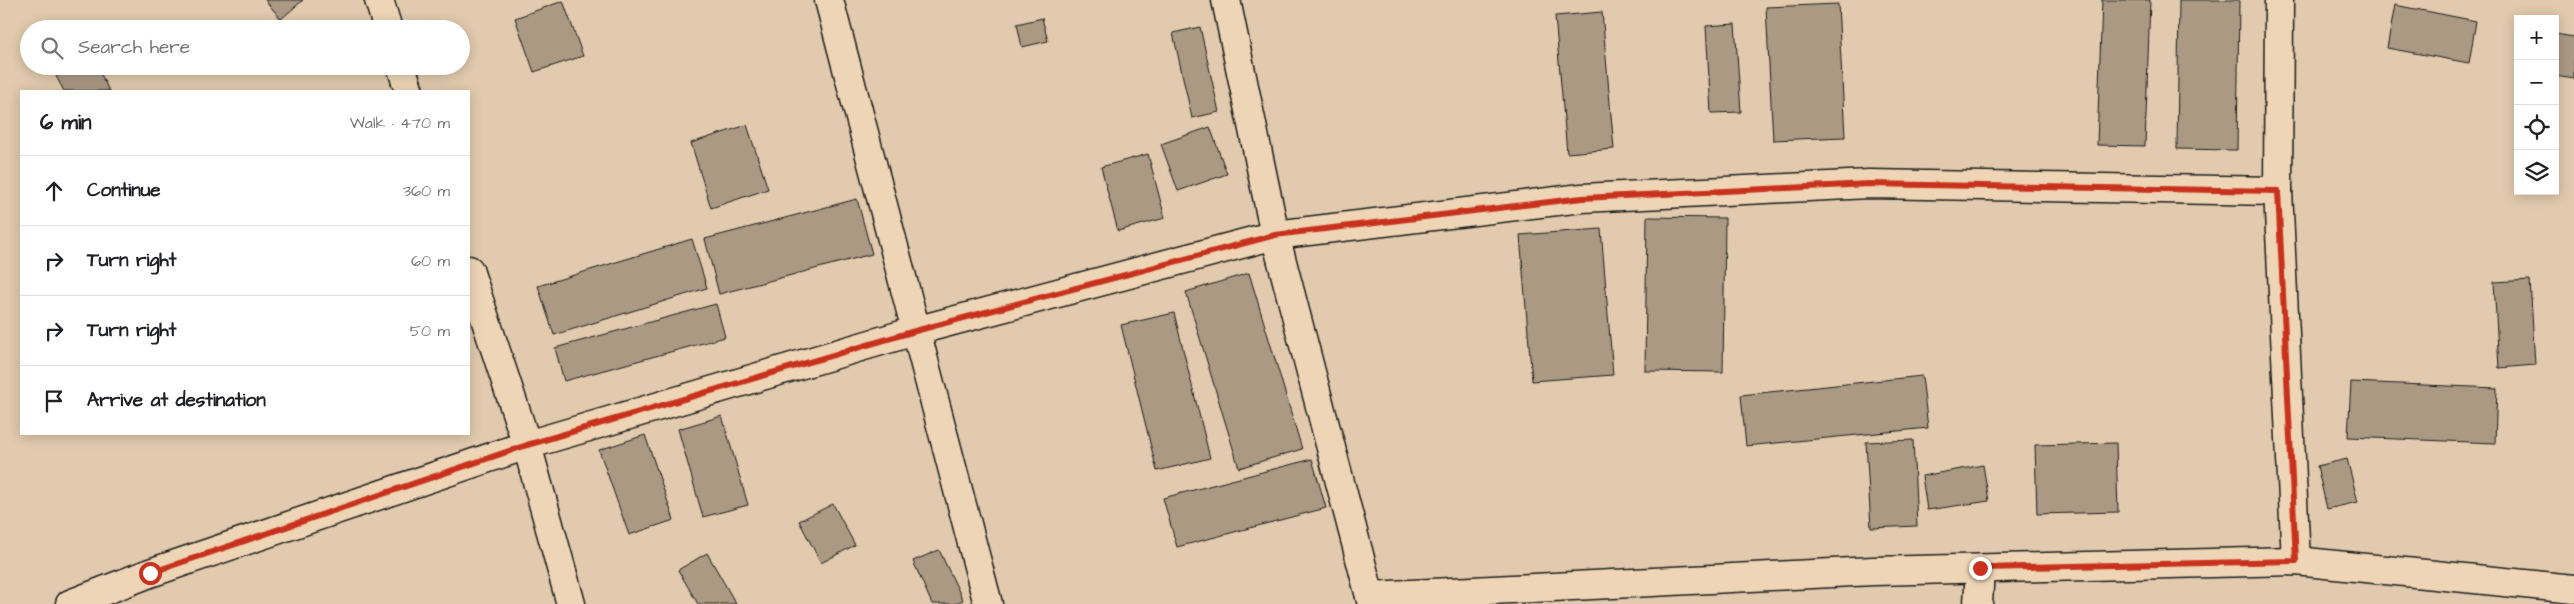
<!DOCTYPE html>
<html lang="en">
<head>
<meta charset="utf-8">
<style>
	:root { --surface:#fff; --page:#f6f6f6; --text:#202124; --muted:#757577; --line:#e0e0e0 }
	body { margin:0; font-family:"Architects Daughter",sans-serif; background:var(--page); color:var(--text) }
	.controls { position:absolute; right:15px; top:15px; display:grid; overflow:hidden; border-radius:0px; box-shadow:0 2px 12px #0003 }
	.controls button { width:45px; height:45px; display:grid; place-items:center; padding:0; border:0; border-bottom:1px solid var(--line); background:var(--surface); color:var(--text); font:25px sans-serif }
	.stop { position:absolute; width:15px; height:15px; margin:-11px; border:4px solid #c8321e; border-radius:50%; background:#fff }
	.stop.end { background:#c8321e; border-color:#fff; box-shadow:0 1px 5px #0008 }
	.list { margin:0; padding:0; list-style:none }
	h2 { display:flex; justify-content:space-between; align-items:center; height:65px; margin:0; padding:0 20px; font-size:21px }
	h2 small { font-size:16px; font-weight:400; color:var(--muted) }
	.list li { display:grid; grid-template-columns:32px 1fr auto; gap:15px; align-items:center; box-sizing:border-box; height:70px; padding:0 20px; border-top:1px solid var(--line) }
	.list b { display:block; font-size:19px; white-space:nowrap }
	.list em { font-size:16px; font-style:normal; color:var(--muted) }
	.icon { flex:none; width:28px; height:28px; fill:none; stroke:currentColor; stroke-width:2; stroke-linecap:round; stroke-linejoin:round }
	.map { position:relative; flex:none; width:2574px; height:604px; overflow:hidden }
	.search { position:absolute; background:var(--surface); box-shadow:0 2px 12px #0003; left:20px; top:20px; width:450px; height:55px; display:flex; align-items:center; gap:12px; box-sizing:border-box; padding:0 18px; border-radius:28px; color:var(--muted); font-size:19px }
	.panel { position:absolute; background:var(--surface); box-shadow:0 2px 12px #0003; left:20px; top:90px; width:450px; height:345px; border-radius:0px }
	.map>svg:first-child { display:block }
	.building { fill:#ab9984; stroke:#1c1c1c }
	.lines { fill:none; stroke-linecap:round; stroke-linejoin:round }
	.minor-casing { stroke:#1c1c1c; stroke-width:31 }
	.minor { stroke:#eed5b6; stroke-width:28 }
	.route { stroke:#c8321e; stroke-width:6 }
</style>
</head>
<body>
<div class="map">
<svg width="2574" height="604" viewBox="0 0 2574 604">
	<rect width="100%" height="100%" fill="#e1caad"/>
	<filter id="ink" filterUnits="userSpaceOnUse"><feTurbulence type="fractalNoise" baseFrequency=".02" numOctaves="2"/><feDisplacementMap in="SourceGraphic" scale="10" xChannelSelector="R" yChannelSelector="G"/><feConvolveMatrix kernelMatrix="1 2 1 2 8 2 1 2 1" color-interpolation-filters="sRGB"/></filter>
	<g filter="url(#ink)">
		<!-- building -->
		<g class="building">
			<polygon points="265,0 303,0 281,19"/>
			<polygon points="2102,0 2150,0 2145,146 2097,145"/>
			<polygon points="2179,0 2239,0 2237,150 2177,149"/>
			<polygon points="563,1 583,56 534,72 515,18"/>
			<polygon points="1838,4 1845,137 1773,140 1766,7"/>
			<polygon points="2395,5 2476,21 2469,63 2387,48"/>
			<polygon points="1602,12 1614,149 1567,153 1555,16"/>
			<polygon points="1042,18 1048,41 1022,47 1017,24"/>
			<polygon points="1735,24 1741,112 1711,113 1706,26"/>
			<polygon points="1200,27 1219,112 1192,118 1173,33"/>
			<polygon points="2555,34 2574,37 2574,79 2555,76"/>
			<polygon points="77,66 97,66 109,91 64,91 56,76"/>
			<polygon points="747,125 768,189 711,208 691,143"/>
			<polygon points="1210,127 1227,174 1178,191 1161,144"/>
			<polygon points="1148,154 1165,218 1118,231 1101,167"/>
			<polygon points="857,199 872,254 719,294 705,239"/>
			<polygon points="1647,217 1725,218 1723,372 1645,371"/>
			<polygon points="1601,229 1613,375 1532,381 1520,235"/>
			<polygon points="692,239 707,288 554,335 538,286"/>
			<polygon points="1249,273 1302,449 1239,468 1186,292"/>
			<polygon points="2530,280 2535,365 2499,368 2494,282"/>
			<polygon points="716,304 725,337 564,381 555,348"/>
			<polygon points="1174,313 1210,458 1157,471 1121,325"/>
			<polygon points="1922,376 1928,428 1746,446 1741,395"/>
			<polygon points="2351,382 2497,388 2495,443 2348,437"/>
			<polygon points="722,416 748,505 703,517 678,429"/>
			<polygon points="645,435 674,520 629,535 599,450"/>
			<polygon points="1913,440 1917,526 1871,528 1866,442"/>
			<polygon points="2116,443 2118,512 2037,514 2035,445"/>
			<polygon points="1312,459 1326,508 1177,547 1163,498"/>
			<polygon points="2347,459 2358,502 2327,509 2317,466"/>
			<polygon points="1983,465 1989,501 1927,510 1922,476"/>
			<polygon points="833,504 855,545 821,563 799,521"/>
			<polygon points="939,550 963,600 955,604 932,604 913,561"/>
			<polygon points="707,553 736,604 698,604 678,570"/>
		</g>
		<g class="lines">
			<!-- minor casing -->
			<g class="minor-casing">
				<g id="minor">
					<polyline points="379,0 388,29"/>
					<polyline points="829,0 988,604"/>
					<polyline points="1226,0 1275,235 1372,604"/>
					<polyline points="2279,0 2278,191 2296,561"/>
					<polyline points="401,66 409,91"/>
					<polyline points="469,270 527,445 571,604"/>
					<polyline points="1370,596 1873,571 2296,561 2574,589"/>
					<polyline points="70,604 150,573 527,445 915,331 1275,235 1582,198 1869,184 2278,191"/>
					<polyline points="1978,604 1980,569"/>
				</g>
			</g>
			<!-- minor -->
			<use href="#minor" class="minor"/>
		</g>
	</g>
	<g class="lines" filter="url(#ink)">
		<!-- route -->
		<polyline class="route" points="150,573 527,445 915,331 1275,235 1582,198 1869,184 2278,191 2296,561 1980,568"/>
	</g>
</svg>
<div class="controls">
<button>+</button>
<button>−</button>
<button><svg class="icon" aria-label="locate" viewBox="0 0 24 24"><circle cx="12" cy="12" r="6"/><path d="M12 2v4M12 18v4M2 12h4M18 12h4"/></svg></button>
<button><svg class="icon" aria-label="layers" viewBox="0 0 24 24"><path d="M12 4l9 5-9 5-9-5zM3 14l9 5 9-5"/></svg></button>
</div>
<div class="stop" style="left:150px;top:573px"></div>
<div class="stop end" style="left:1980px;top:568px"></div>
<div class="search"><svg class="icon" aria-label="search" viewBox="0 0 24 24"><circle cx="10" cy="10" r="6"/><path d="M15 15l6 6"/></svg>Search here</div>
<section class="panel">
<h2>6 min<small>Walk · 470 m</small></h2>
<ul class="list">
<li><svg class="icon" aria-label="ahead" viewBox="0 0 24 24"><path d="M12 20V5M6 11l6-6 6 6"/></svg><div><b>Continue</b></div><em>360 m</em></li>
<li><svg class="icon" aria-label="right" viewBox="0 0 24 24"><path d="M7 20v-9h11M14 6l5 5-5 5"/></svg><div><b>Turn right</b></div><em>60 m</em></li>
<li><svg class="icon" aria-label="right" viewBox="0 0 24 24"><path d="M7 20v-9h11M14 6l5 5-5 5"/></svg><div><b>Turn right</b></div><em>50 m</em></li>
<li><svg class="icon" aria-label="arrive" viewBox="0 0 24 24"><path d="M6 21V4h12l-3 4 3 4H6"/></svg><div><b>Arrive at destination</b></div></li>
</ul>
</section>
</div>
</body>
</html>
